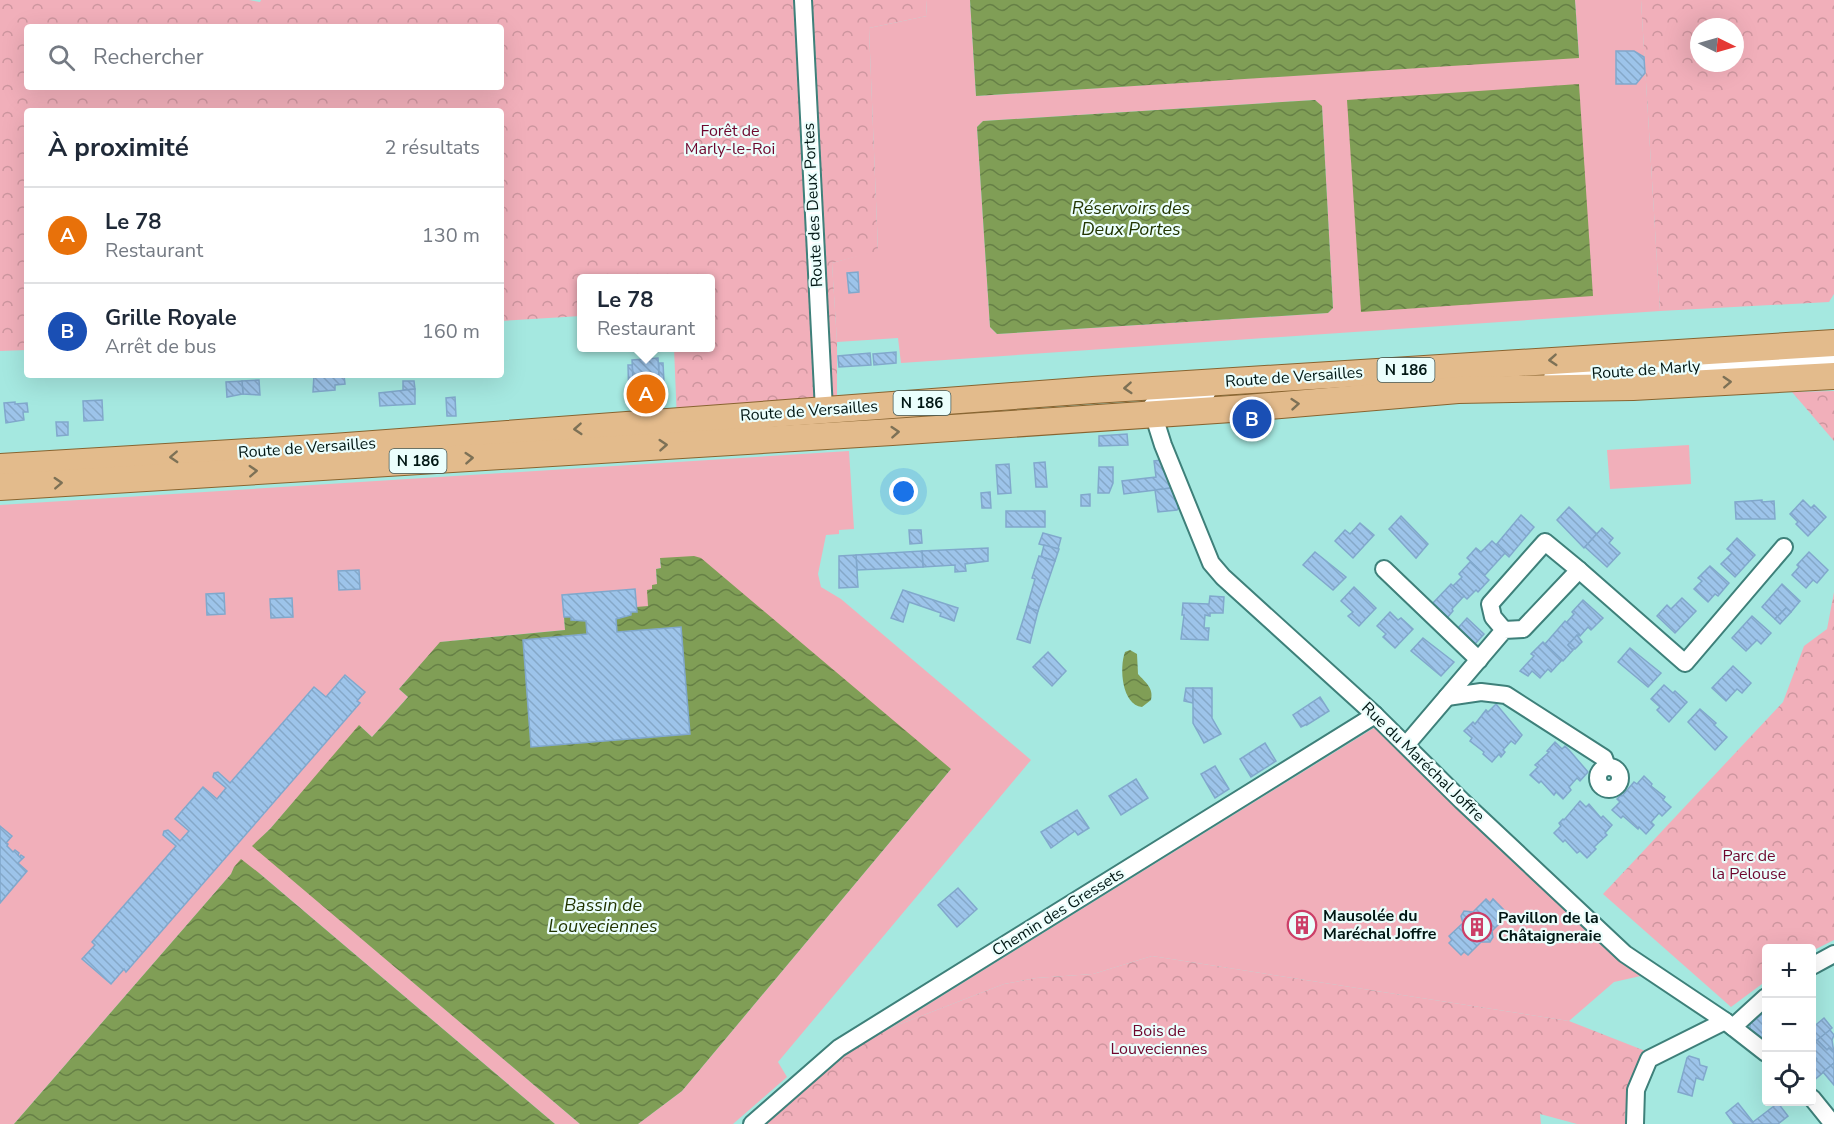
<!DOCTYPE html>
<html lang="fr">
<head>
<meta charset="utf-8">
<style>
	:root { --surface:#fff; --page:#f2f2f3; --text:#1f2937; --muted:#747a83; --line:#e0e1e3; --accent:#111827 }
	body { margin:0; font-family:"Nunito Sans",sans-serif; background:var(--page); color:var(--text) }
	.controls { position:absolute; right:18px; bottom:18px; display:grid; overflow:hidden; border-radius:6px; box-shadow:0 6px 24px #0002 }
	.controls button { width:54px; height:54px; display:grid; place-items:center; padding:0; border:0; border-bottom:2px solid var(--line); background:var(--surface); color:var(--text); font:30px sans-serif }
	.compass { position:absolute; left:1690px; top:18px; width:54px; height:54px; border-radius:50%; background:var(--surface); box-shadow:0 6px 24px #0002; rotate:95deg }
	.you { position:absolute; left:904px; top:492px; width:21px; height:21px; margin:-15px; border:4px solid #fff; border-radius:50%; background:#1a73e8; box-shadow:0 0 0 9px #1a73e833 }
	.badge { display:grid; place-items:center; width:39px; height:39px; border-radius:50%; background:var(--accent); color:#fff; font-size:20px; font-weight:700 }
	.pin { position:absolute; translate:-50% -50%; border:3px solid #fff; box-shadow:0 2px 6px #0006 }
	.popup { position:absolute; left:577px; top:274px; width:138px; height:78px; box-sizing:border-box; display:grid; place-content:center; border-radius:6px; background:var(--surface); filter:drop-shadow(0 2px 4px #0005); font-size:20px; white-space:nowrap; color:var(--muted) }
	.popup b { font-size:22px; color:var(--text) }
	.popup::after { content:''; position:absolute; left:50%; top:100%; margin-left:-12px; border:12px solid transparent; border-top-color:var(--surface) }
	.list { margin:0; padding:0; list-style:none }
	h2 { display:flex; justify-content:space-between; align-items:center; height:78px; margin:0; padding:0 24px; font-size:26px }
	h2 small { font-size:20px; font-weight:400; color:var(--muted) }
	.list li { display:grid; grid-template-columns:39px 1fr auto; gap:18px; align-items:center; box-sizing:border-box; height:96px; padding:0 24px; border-top:2px solid var(--line) }
	.list b { display:block; font-size:22px; white-space:nowrap }
	.list p { margin:0; font-size:20px; white-space:nowrap; color:var(--muted) }
	.list em { font-size:20px; font-style:normal; color:var(--muted) }
	.icon { flex:none; width:33px; height:33px; fill:none; stroke:currentColor; stroke-width:2; stroke-linecap:round; stroke-linejoin:round }
	.map { position:relative; flex:none; width:1834px; height:1124px; overflow:hidden }
	.search { position:absolute; background:var(--surface); box-shadow:0 6px 24px #0002; left:24px; top:24px; width:480px; height:66px; display:flex; align-items:center; gap:15px; box-sizing:border-box; padding:0 21px; border-radius:6px; color:var(--muted); font-size:22px }
	.panel { position:absolute; background:var(--surface); box-shadow:0 6px 24px #0002; left:24px; top:108px; width:480px; height:270px; border-radius:6px }
	.map>svg:first-child { display:block }
	.green { fill:#f1afba; fill-rule:evenodd }
	.forest { fill:url(#forest-crowns); fill-rule:evenodd }
	.water { fill:url(#water-waves) }
	.building { fill:url(#building-back-hatch); stroke:#81a8cc; stroke-width:1.5 }
	.lines { fill:none; stroke-linecap:round; stroke-linejoin:round }
	.minor-casing { stroke:#3e807a; stroke-width:20 }
	.secondary-casing { stroke:#3e807a; stroke-width:26 }
	.primary-casing { stroke:#886430; stroke-width:28 }
	.minor { stroke:#fff; stroke-width:16 }
	.secondary { stroke:#fff; stroke-width:22 }
	.primary { stroke:#e3bb8c; stroke-width:26 }
	.oneway { stroke:#7d7156 }
	.labels { text-anchor:middle; dominant-baseline:central; stroke-width:4.5; stroke-linejoin:round; paint-order:stroke }
	.shield { fill:#ebfefc; stroke:#465c59; stroke-width:1.5 }
	.shield-label { font-size:15px; font-weight:bold; fill:#001613 }
	.park-label { font-size:16px; fill:#6e062d; stroke:#ebfefc }
	.street-label { font-size:16px; fill:#001613; stroke:#ebfefc }
	.poi-label { font-size:16px; font-weight:bold; fill:#001613; stroke:#ebfefc; text-anchor:start }
	.water-label { font-size:18px; font-style:italic; fill:#223500; stroke:#ebfefc }
</style>
</head>
<body>
<div class="map">
<svg width="1834" height="1124" viewBox="0 0 1834 1124">
	<defs>
		<pattern id="forest-crowns" width="20" height="18" patternUnits="userSpaceOnUse" patternTransform="scale(1.5)"><rect width="20" height="18" fill="#f1afba"/><path d="M2 6a3 3 0 1 1 6 0M12 15a3 3 0 1 1 6 0" fill="none" stroke="#cd969f"/></pattern>
		<pattern id="water-waves" width="16" height="10" patternUnits="userSpaceOnUse" patternTransform="scale(1.5)"><rect width="16" height="10" fill="#809e56"/><path d="M0 5q4-4 8 0t8 0" fill="none" stroke="#668046"/></pattern>
		<pattern id="building-back-hatch" width="6" height="6" patternUnits="userSpaceOnUse" patternTransform="scale(1.5)"><rect width="6" height="6" fill="#9dc4ea"/><path d="M-1 5l2 2M0 0l6 6M5-1l2 2" fill="none" stroke="#85a8c8"/></pattern>
	</defs>
	<rect width="100%" height="100%" fill="#a5e8e0"/>
	<!-- green -->
	<g class="green">
		<path d="M 926,0 L 970,0 L 976,96 L 1579,57 L 1575,0 L 1641,0 L 1660,311 L 901,363 L 898,338 L 837,342 L 832,263 L 878,250 L 869,28 L 927,16 ZM 1315,100 L 1322,107 L 1333,308 L 1328,313 L 997,334 L 990,327 L 977,127 L 983,121 Z"/>
		<polygon points="1689,445 1691,484 1610,489 1607,450"/>
		<polygon points="849,451 854,529 839,530 839,534 826,535 818,574 821,587 841,599 1031,760 778,1062 787,1077 733,1124 638,1124 682,1091 951,769 660,559 661,568 656,569 657,584 652,589 648,606 631,615 622,616 617,632 681,627 690,734 531,747 523,640 587,634 586,621 564,618 565,630 441,642 399,689 408,697 372,737 360,726 270,829 253,846 580,1124 555,1124 259,873 234,867 232,873 14,1124 0,1124 0,505"/>
		<polygon points="1377,726 1645,975 1614,982 1569,1021 1152,956 1093,974 1036,978 1004,984 890,1028"/>
	</g>
	<!-- forest -->
	<g class="forest">
		<path d="M 0,0 L 249,0 L 260,2 L 261,0 L 926,0 L 927,16 L 869,28 L 878,251 L 832,263 L 837,342 L 837,409 L 677,421 L 674,348 L 710,348 L 710,278 L 582,278 L 581,316 L 501,321 L 501,111 L 27,111 L 27,350 L 0,351 ZM 27,27 L 501,27 L 501,87 L 27,87 Z"/>
		<path d="M 1641,0 L 1834,0 L 1834,294 L 1829,302 L 1660,311 ZM 1699,27 L 1735,27 L 1735,63 L 1699,63 Z"/>
		<polygon points="1834,391 1834,441 1792,392"/>
		<polygon points="1834,592 1834,940 1812,951 1812,948 1766,948 1766,981 1731,1007 1603,894 1783,702 1804,646 1827,629"/>
		<polygon points="1152,956 1569,1021 1648,1052 1627,1089 1625,1124 1577,1124 1540,1114 1541,1124 764,1124 843,1054 890,1028 1004,984 1036,978 1093,974"/>
	</g>
	<!-- water -->
	<g class="water">
		<polygon points="970,0 1575,0 1579,58 976,96"/>
		<polygon points="1579,84 1593,296 1361,312 1347,100"/>
		<polygon points="1315,100 1322,106 1333,308 1328,313 997,334 990,327 977,127 983,121"/>
		<polygon points="694,556 701,558 951,769 682,1091 638,1124 580,1124 252,846 270,829 359,725 372,737 408,697 399,689 440,642 565,630 564,617 571,617 571,620 586,621 587,634 523,640 531,747 690,734 681,627 617,632 616,619 631,615 631,612 636,607 648,606 647,590 652,589 652,585 657,584 656,569 661,568 660,558"/>
		<path d="M 1130,650 L 1137,654 L 1138,674 C 1145,682 1154,688 1151,700 L 1142,707 C 1122,705 1119,668 1125,652 Z"/>
		<polygon points="241,859 259,873 555,1124 14,1124 231,874 234,867"/>
	</g>
	<!-- building -->
	<g class="building">
		<polygon points="1616,51 1634,51 1644,57 1645,73 1636,84 1616,84"/>
		<polygon points="858,272 859,292 849,293 847,273"/>
		<polygon points="896,352 896,363 874,365 873,354"/>
		<polygon points="870,353 871,365 839,367 838,356"/>
		<polygon points="658,358 659,375 633,377 632,360"/>
		<polygon points="659,363 663,363 665,402 629,405 628,365 632,365 633,377 659,375"/>
		<polygon points="314,375 344,375 345,384 335,385 335,390 313,392"/>
		<polygon points="259,380 260,395 243,394 242,381"/>
		<polygon points="242,381 243,394 227,397 226,382"/>
		<polygon points="403,381 414,381 415,389 403,390"/>
		<polygon points="415,389 415,404 380,406 379,393"/>
		<polygon points="455,397 456,416 447,416 446,398"/>
		<polygon points="102,400 103,420 84,421 83,401"/>
		<polygon points="15,402 15,404 27,403 28,412 23,412 24,420 6,423 4,403"/>
		<polygon points="56,422 68,422 68,435 57,436"/>
		<polygon points="1127,434 1128,445 1099,446 1099,436"/>
		<polygon points="1161,460 1171,488 1124,494 1122,481 1156,477 1154,461"/>
		<polygon points="1045,462 1047,487 1036,487 1034,463"/>
		<polygon points="1009,464 1011,493 998,494 996,465"/>
		<polygon points="1099,467 1113,467 1113,483 1109,493 1098,493"/>
		<polygon points="1171,488 1179,507 1177,510 1158,512 1155,490"/>
		<polygon points="990,492 991,508 982,508 981,493"/>
		<polygon points="1090,494 1090,506 1081,506 1081,495"/>
		<polygon points="1762,500 1762,502 1774,501 1775,519 1736,519 1735,502"/>
		<polygon points="1803,500 1811,508 1814,505 1826,517 1808,536 1796,524 1798,522 1790,514"/>
		<polygon points="1569,507 1597,534 1584,548 1557,520"/>
		<rect x="1006" y="511" width="39" height="16"/>
		<polygon points="1521,515 1534,527 1509,557 1496,545"/>
		<polygon points="1401,516 1428,544 1416,558 1389,529"/>
		<polygon points="1360,523 1374,535 1353,558 1335,541 1345,530 1350,534"/>
		<polygon points="1602,528 1613,538 1609,543 1620,553 1607,567 1585,547"/>
		<polygon points="909,530 921,530 922,543 910,544"/>
		<polygon points="1043,533 1061,538 1058,549 1039,544"/>
		<polygon points="1737,538 1755,555 1735,577 1721,564 1732,553 1727,549"/>
		<polygon points="1492,541 1505,553 1485,575 1467,558 1476,548 1481,552"/>
		<polygon points="1044,545 1059,549 1055,561 1041,557"/>
		<polygon points="988,548 988,561 965,564 966,571 955,572 955,565 923,567 922,551"/>
		<polygon points="922,551 923,567 857,570 856,555"/>
		<polygon points="1315,552 1346,577 1333,590 1303,565"/>
		<polygon points="1809,552 1828,570 1817,583 1813,580 1806,588 1792,575 1799,567 1797,565"/>
		<polygon points="856,555 858,587 839,588 839,556"/>
		<polygon points="1039,556 1055,561 1038,611 1027,607 1035,579 1032,578"/>
		<polygon points="1470,562 1489,580 1478,592 1476,590 1467,599 1453,586 1462,577 1459,574"/>
		<polygon points="1710,566 1729,583 1718,596 1715,594 1708,602 1694,589 1702,581 1698,578"/>
		<polygon points="359,570 360,589 339,590 338,571"/>
		<polygon points="1451,584 1464,596 1452,609 1453,611 1447,618 1432,604"/>
		<polygon points="1782,584 1800,601 1791,612 1786,608 1775,619 1762,607"/>
		<polygon points="1354,587 1376,608 1359,626 1348,616 1353,612 1341,601"/>
		<polygon points="635,589 637,612 631,612 631,615 616,619 617,632 681,627 690,734 531,747 523,640 587,634 586,621 571,620 571,617 564,617 562,595"/>
		<polygon points="903,590 958,608 954,621 940,616 941,613 909,602 903,622 891,618"/>
		<polygon points="224,593 225,614 207,615 206,594"/>
		<polygon points="1210,596 1224,597 1223,613 1210,613 1210,616 1205,615 1204,628 1209,628 1208,640 1181,639 1184,615 1182,615 1183,603 1209,604"/>
		<polygon points="292,598 293,617 271,618 270,599"/>
		<polygon points="1682,598 1696,611 1675,633 1657,616 1667,605 1671,609"/>
		<polygon points="1583,600 1603,618 1591,630 1588,627 1580,636 1566,623 1574,614 1572,612"/>
		<polygon points="1027,607 1038,611 1030,643 1017,639"/>
		<polygon points="1786,608 1791,612 1780,624 1775,619"/>
		<polygon points="1390,612 1398,620 1401,618 1413,629 1395,648 1383,637 1386,634 1377,626"/>
		<polygon points="1752,616 1771,633 1761,644 1757,640 1746,651 1732,638"/>
		<polygon points="1467,618 1484,634 1475,644 1458,628"/>
		<polygon points="1565,621 1579,634 1568,645 1573,650 1563,661 1545,644"/>
		<polygon points="1577,635 1582,642 1575,649 1572,649 1568,645"/>
		<polygon points="1423,638 1454,662 1441,676 1411,651"/>
		<polygon points="1543,642 1562,660 1551,672 1548,669 1540,678 1532,671 1528,676 1520,671 1534,656 1531,654"/>
		<polygon points="1630,648 1661,673 1648,687 1618,662"/>
		<polygon points="1048,652 1066,671 1052,686 1033,667"/>
		<polygon points="1733,666 1751,683 1742,693 1737,689 1726,701 1712,688"/>
		<polygon points="345,675 365,692 357,701 360,703 126,972 124,969 111,984 82,959 95,945 92,942 176,846 163,835 164,831 168,830 180,841 189,831 175,819 203,787 217,799 226,788 213,777 214,773 218,772 230,783 314,687 326,697"/>
		<polygon points="1664,685 1673,693 1675,691 1687,702 1669,722 1657,710 1660,707 1651,699"/>
		<polygon points="1186,688 1193,688 1193,703 1184,701"/>
		<polygon points="1193,688 1212,688 1212,718 1221,734 1204,743 1193,723"/>
		<polygon points="1320,697 1329,711 1307,725 1307,724 1301,727 1293,715"/>
		<polygon points="1496,704 1522,735 1515,744 1511,741 1503,750 1505,752 1501,757 1499,754 1492,762 1483,754 1484,752 1470,741 1472,738 1464,731 1473,722 1475,724 1486,710 1488,712"/>
		<polygon points="1700,709 1716,723 1714,725 1727,737 1715,750 1688,722"/>
		<polygon points="1555,742 1562,749 1565,746 1569,750 1588,772 1580,781 1577,778 1569,787 1571,790 1563,799 1556,792 1554,795 1541,781 1539,783 1530,775 1538,767 1535,765 1549,752 1547,751"/>
		<polygon points="1265,743 1276,761 1251,777 1240,759"/>
		<polygon points="1215,766 1229,789 1215,798 1201,774"/>
		<polygon points="1644,776 1652,784 1651,786 1665,797 1663,800 1671,807 1662,816 1659,813 1651,822 1654,825 1646,834 1639,827 1638,829 1623,816 1621,818 1612,810 1620,802 1617,799 1621,795 1622,796 1634,782 1637,784"/>
		<polygon points="1136,779 1148,798 1121,815 1109,796"/>
		<polygon points="1580,801 1586,807 1589,804 1601,818 1603,816 1612,825 1605,833 1607,835 1594,847 1596,849 1587,858 1580,851 1577,853 1565,840 1563,842 1554,833 1561,826 1559,823 1563,819 1564,820"/>
		<polygon points="1077,810 1089,828 1078,835 1075,831 1051,848 1041,832"/>
		<polygon points="0,826 12,836 6,843 8,844 7,846 13,852 15,850 19,853 18,855 20,857 21,855 24,857 18,863 27,871 0,903"/>
		<polygon points="958,888 977,909 957,927 938,905"/>
		<polygon points="1486,899 1490,903 1493,899 1505,911 1502,914 1505,918 1492,931 1493,937 1490,942 1481,942 1468,955 1464,952 1461,955 1449,943 1452,940 1449,936 1463,923 1461,916 1464,911 1473,912"/>
		<polygon points="1762,1014 1766,1017 1766,1038 1765,1040 1750,1029 1750,1024"/>
		<polygon points="1824,1018 1832,1028 1816,1042 1812,1038 1812,1028"/>
		<polygon points="1830,1030 1834,1035 1832,1040 1834,1053 1829,1048 1827,1050 1817,1040"/>
		<polygon points="1817,1040 1827,1050 1829,1048 1834,1053 1834,1063 1812,1082 1812,1064 1817,1059 1812,1054 1812,1045"/>
		<polygon points="1689,1056 1699,1059 1700,1065 1707,1067 1703,1080 1696,1078 1692,1096 1678,1092 1687,1058"/>
		<polygon points="1834,1063 1834,1085 1823,1072"/>
		<polygon points="1738,1103 1753,1122 1778,1103 1788,1116 1778,1124 1734,1124 1726,1113"/>
	</g>
	<g class="lines">
		<!-- minor casing -->
		<g class="minor-casing">
			<g id="minor">
				<polyline points="803,0 824,410"/>
				<polyline points="1207,393 1155,402 1151,407 1163,445 1211,563 1223,577 1375,715 1462,801 1625,954 1725,1021 1766,1053"/>
				<polyline points="1384,569 1479,660"/>
				<polyline points="1579,570 1685,663 1784,547"/>
				<polyline points="1447,697 1481,692 1506,695 1604,758 1607,767"/>
				<polyline points="1406,745 1504,630 1523,629 1579,570 1545,542 1490,604 1493,617 1504,630"/>
				<circle cx="1609" cy="778" r="11"/>
				<polyline points="1812,966 1834,954"/>
				<polyline points="1733,1027 1766,997"/>
				<polyline points="1812,1098 1833,1124"/>
				<polyline points="752,1124 839,1048 1375,715"/>
				<polyline points="1635,1124 1636,1090 1649,1059 1725,1021"/>
			</g>
		</g>
		<!-- secondary casing -->
		<g class="secondary-casing">
			<polyline id="secondary" points="1555,378 1834,357"/>
		</g>
		<!-- primary casing -->
		<g class="primary-casing">
			<g id="primary">
				<polyline points="0,467 333,447 1093,390 1834,343"/>
				<polyline points="0,487 892,432 1246,408 1458,390 1633,387 1834,376"/>
			</g>
		</g>
		<!-- minor -->
		<use href="#minor" class="minor"/>
		<!-- secondary -->
		<use href="#secondary" class="secondary"/>
		<!-- primary -->
		<use href="#primary" class="primary"/>
	</g>
	<!-- one-way arrows -->
	<defs><path id="oneway-chevron" d="M-2-3.5L2.5 0L-2 3.5" fill="none" stroke-width="1.6" stroke-linecap="round" stroke-linejoin="round" transform="scale(1.5)"/></defs>
	<g class="oneway">
		<use href="#oneway-chevron" transform="translate(1553 360) rotate(176)"/>
		<use href="#oneway-chevron" transform="translate(1727 382) rotate(-3)"/>
		<use href="#oneway-chevron" transform="translate(1128 388) rotate(176)"/>
		<use href="#oneway-chevron" transform="translate(1295 404) rotate(-5)"/>
		<use href="#oneway-chevron" transform="translate(578 429) rotate(176)"/>
		<use href="#oneway-chevron" transform="translate(895 432) rotate(-4)"/>
		<use href="#oneway-chevron" transform="translate(663 445) rotate(-4)"/>
		<use href="#oneway-chevron" transform="translate(174 457) rotate(177)"/>
		<use href="#oneway-chevron" transform="translate(469 458) rotate(-4)"/>
		<use href="#oneway-chevron" transform="translate(253 471) rotate(-3)"/>
		<use href="#oneway-chevron" transform="translate(58 483) rotate(-3)"/>
	</g>
	<!-- icons -->
	<defs>
		<g id="building-ring" transform="scale(1.5)"><circle r="9.5" fill="#ebfefc" stroke="#cc3e67" stroke-width="1.5"/><path d="M-4-6H4V6H1V3H-1V6H-4ZM-2.5-4.3h1.7v1.8h-1.7ZM.8-4.3h1.7v1.8H.8ZM-2.5-1h1.7V.8h-1.7ZM.8-1h1.7V.8H.8Z" fill="#cc3e67"/></g>
	</defs>
	<g fill-rule="evenodd">
		<use href="#building-ring" x="1302" y="925"/>
		<use href="#building-ring" x="1477" y="927"/>
	</g>
	<g class="labels">
		<!-- shield labels -->
		<g class="shield">
			<rect x="1377.5" y="358" width="57" height="24" rx="4.5"/>
			<rect x="893.5" y="391" width="57" height="24" rx="4.5"/>
			<rect x="389.5" y="449" width="57" height="24" rx="4.5"/>
		</g>
		<g class="shield-label">
			<text x="1406" y="370">N 186</text>
			<text x="922" y="403">N 186</text>
			<text x="418" y="461">N 186</text>
		</g>
		<!-- park labels -->
		<g class="park-label">
			<text x="730" y="131">Forêt de<tspan x="730" dy="18">Marly-le-Roi</tspan></text>
			<text x="1749" y="856">Parc de<tspan x="1749" dy="18">la Pelouse</tspan></text>
			<text x="1159" y="1031">Bois de<tspan x="1159" dy="18">Louveciennes</tspan></text>
		</g>
		<!-- street labels -->
		<g class="street-label">
			<text transform="translate(813 205) rotate(-93)">Route des Deux Portes</text>
			<text transform="translate(1646 370) rotate(-4)">Route de Marly</text>
			<text transform="translate(1294 377) rotate(-4)">Route de Versailles</text>
			<text transform="translate(809 411) rotate(-4)">Route de Versailles</text>
			<text transform="translate(307 448) rotate(-4)">Route de Versailles</text>
			<text transform="translate(1423 762) rotate(44)">Rue du Maréchal Joffre</text>
			<text transform="translate(1058 912) rotate(-32)">Chemin des Gressets</text>
		</g>
		<!-- poi labels -->
		<g class="poi-label">
			<text x="1323" y="916">Mausolée du<tspan x="1323" dy="18">Maréchal Joffre</tspan></text>
			<text x="1498" y="918">Pavillon de la<tspan x="1498" dy="18">Châtaigneraie</tspan></text>
		</g>
		<!-- water labels -->
		<g class="water-label">
			<text x="1131" y="208">Réservoirs des<tspan x="1131" dy="21">Deux Portes</tspan></text>
			<text x="603" y="905">Bassin de<tspan x="603" dy="21">Louveciennes</tspan></text>
		</g>
	</g>
</svg>
<div class="controls">
<button>+</button>
<button>−</button>
<button><svg class="icon" aria-label="locate" viewBox="0 0 24 24"><circle cx="12" cy="12" r="6"/><path d="M12 2v4M12 18v4M2 12h4M18 12h4"/></svg></button>
</div>
<svg class="compass" viewBox="-18 -18 36 36"><path d="M0-13l5 13h-10z" fill="#e53935"/><path d="M0 13l5-13h-10z" fill="#747a83"/></svg>
<div class="you"></div>
<div class="pin badge" style="left:646px;top:394px;background:#e8710a">A</div>
<div class="popup"><b>Le 78</b>Restaurant</div>
<div class="pin badge" style="left:1252px;top:419px;background:#1a4fb4">B</div>
<div class="search"><svg class="icon" aria-label="search" viewBox="0 0 24 24"><circle cx="10" cy="10" r="6"/><path d="M15 15l6 6"/></svg>Rechercher</div>
<section class="panel">
<h2>À proximité<small>2 résultats</small></h2>
<ul class="list">
<li><span class="badge" style="background:#e8710a">A</span><div><b>Le 78</b><p>Restaurant</p></div><em>130 m</em></li>
<li><span class="badge" style="background:#1a4fb4">B</span><div><b>Grille Royale</b><p>Arrêt de bus</p></div><em>160 m</em></li>
</ul>
</section>
</div>
</body>
</html>
